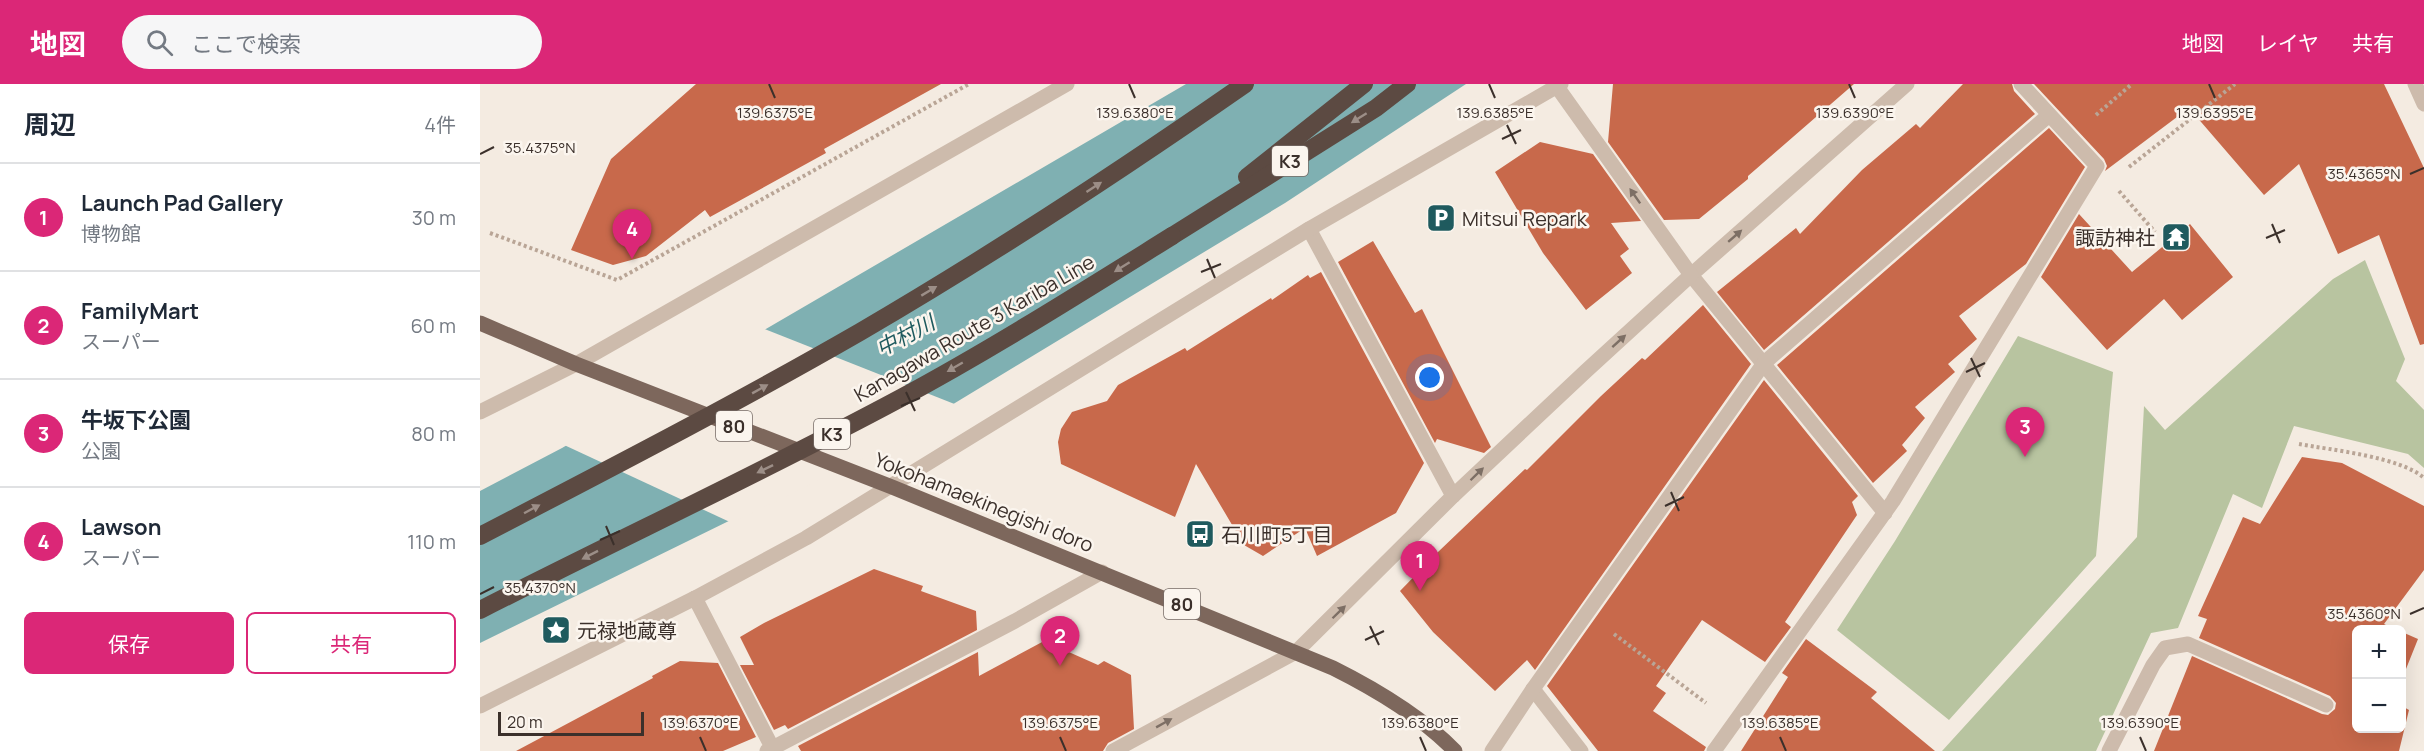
<!DOCTYPE html>
<html lang="ja">
<head>
<meta charset="utf-8">
<style>
	:root { --surface:#fff; --page:#f6f6f7; --text:#1f2937; --muted:#747a83; --line:#e0e1e3; --accent:#db2777 }
	body { margin:0; font-family:Manrope,"Noto Sans JP",sans-serif; background:var(--page); color:var(--text) }
	.controls { position:absolute; right:18px; bottom:18px; display:grid; overflow:hidden; border-radius:9px; box-shadow:0 6px 24px #0002 }
	.controls button { width:54px; height:54px; display:grid; place-items:center; padding:0; border:0; border-bottom:2px solid var(--line); background:var(--surface); color:var(--text); font:30px sans-serif }
	.scale { position:absolute; left:18px; bottom:15px; width:146px; box-sizing:border-box; padding-left:6px; border:3px solid #3b302b; border-top:0; font-size:16px; line-height:21px; white-space:nowrap; color:#3b302b; -webkit-text-stroke:4px #fbf5ee; paint-order:stroke }
	.you { position:absolute; left:950px; top:294px; width:21px; height:21px; margin:-15px; border:4px solid #fff; border-radius:50%; background:#1a73e8; box-shadow:0 0 0 9px #1a73e833 }
	.badge { display:grid; place-items:center; width:39px; height:39px; border-radius:50%; background:var(--accent); color:#fff; font-size:20px; font-weight:700 }
	.pin { position:absolute; translate:-50% -50px; filter:drop-shadow(0 2px 3px #0008) }
	.pin::after { content:''; position:absolute; top:32px; width:21px; height:18px; background:inherit; clip-path:polygon(0 0,100% 0,50% 100%) }
	.list { margin:0; padding:0; list-style:none }
	h2 { display:flex; justify-content:space-between; align-items:center; height:78px; margin:0; padding:0 24px; font-size:26px }
	h2 small { font-size:20px; font-weight:400; color:var(--muted) }
	.list li { display:grid; grid-template-columns:39px 1fr auto; gap:18px; align-items:center; box-sizing:border-box; height:108px; padding:0 24px; border-top:2px solid var(--line) }
	.list b { display:block; font-size:22px; white-space:nowrap }
	.list p { margin:0; font-size:20px; white-space:nowrap; color:var(--muted) }
	.list em { font-size:20px; font-style:normal; color:var(--muted) }
	.actions { display:flex; gap:12px; padding:18px 24px }
	.actions a { flex:1; padding:14px 0; border:2px solid var(--accent); border-radius:9px; text-align:center; font-size:21px; color:var(--accent) }
	.actions .main { background:var(--accent); color:#fff }
	.icon { flex:none; width:33px; height:33px; fill:none; stroke:currentColor; stroke-width:2; stroke-linecap:round; stroke-linejoin:round }
	.map { position:relative; flex:none; width:1944px; height:667px; overflow:hidden }
	header { display:flex; align-items:center; gap:36px; box-sizing:border-box; height:84px; padding:0 30px; background:var(--accent); color:#fff }
	header strong { font-size:28px }
	nav { display:flex; gap:33px; margin-inline-start:auto; font-size:21px }
	.search { width:420px; height:54px; background:var(--page); display:flex; align-items:center; gap:15px; box-sizing:border-box; padding:0 21px; border-radius:33px; color:var(--muted); font-size:22px }
	main { display:flex }
	aside { flex:1; background:var(--surface) }
	.map>svg:first-child { display:block }
	.green { fill:#b8c4a0 }
	.water { fill:#7fb0b2 }
	.pier { fill:#f4ebe1 }
	.building { fill:#c8694b }
	.lines { fill:none; stroke-linecap:round; stroke-linejoin:round }
	.path { stroke:#b9a596; stroke-width:4; stroke-dasharray:3 3; stroke-linecap:butt }
	.minor { stroke:#cdbbac; stroke-width:15 }
	.major { stroke:#7d675c; stroke-width:15 }
	.highway { stroke:#5c4a42; stroke-width:18 }
	.highway-bridge { stroke:#5c4a42; stroke-width:18 }
	.oneway { fill:#9c8e87 }
	.oneway2 { fill:#7d6f65 }
	.ticks { fill:none; stroke:#3b302b; stroke-width:2 }
	.labels { text-anchor:middle; dominant-baseline:central; stroke-width:5; stroke-linejoin:round; paint-order:stroke }
	.shield { fill:#fbf5ee; stroke:#756b66; stroke-width:1.5 }
	.shield-label { font-size:18px; font-weight:bold; fill:#3b302b }
	.poi-label { font-size:20px; fill:#3b302b; stroke:#fbf5ee; text-anchor:start }
	.street-label { font-size:20px; fill:#3b302b; stroke:#fbf5ee }
	.water-label { font-size:21px; font-style:italic; fill:#1f5a5e; stroke:#fbf5ee }
	.ticks-label { font-size:15px; text-anchor:middle; fill:#3b302b; stroke:#fbf5ee; stroke-width:5; stroke-linejoin:round; paint-order:stroke }
</style>
</head>
<body>
<header>
<strong>地図</strong>
<div class="search"><svg class="icon" aria-label="search" viewBox="0 0 24 24"><circle cx="10" cy="10" r="6"/><path d="M15 15l6 6"/></svg>ここで検索</div>
<nav><a>地図</a><a>レイヤ</a><a>共有</a></nav>
</header>
<main>
<aside>
<h2>周辺<small>4件</small></h2>
<ul class="list">
<li><span class="badge">1</span><div><b>Launch Pad Gallery</b><p>博物館</p></div><em>30 m</em></li>
<li><span class="badge">2</span><div><b>FamilyMart</b><p>スーパー</p></div><em>60 m</em></li>
<li><span class="badge">3</span><div><b>牛坂下公園</b><p>公園</p></div><em>80 m</em></li>
<li><span class="badge">4</span><div><b>Lawson</b><p>スーパー</p></div><em>110 m</em></li>
</ul>
<div class="actions"><a class="main">保存</a><a>共有</a></div>
</aside>
<div class="map">
<svg width="1944" height="667" viewBox="0 0 1944 667">
	<rect width="100%" height="100%" fill="#f4ebe1"/>
	<!-- green -->
	<g class="green">
		<polygon points="1885,176 1925,275 1916,297 1944,326 1944,384 1928,370 1814,342 1782,424 1753,410 1698,544 1671,549 1616,667 1462,667 1657,453 1664,322 1685,346 1853,195"/>
		<polygon points="1538,252 1633,288 1616,472 1469,636 1357,546 1415,457"/>
	</g>
	<!-- water -->
	<polygon class="water" points="706,0 986,0 805,119 414,356 0,559 0,407 82,364"/>
	<!-- pier -->
	<polygon class="pier" points="282,244 477,321 415,359 252,439 82,360"/>
	<!-- building -->
	<g class="building">
		<polygon points="216,0 461,0 344,65 346,69 230,133 225,126 166,172 133,181 91,166 131,75"/>
		<polygon points="1133,0 1374,0 1268,92 1268,95 1219,135 1184,136 1128,58"/>
		<polygon points="1483,0 1532,0 1534,7 1555,30 1284,266 1237,208 1316,144 1320,150 1382,86 1436,40 1440,44"/>
		<polygon points="1554,0 1904,0 1944,84 1944,260 1940,261 1899,151 1858,170 1819,80 1784,111 1709,24 1625,87 1627,82 1624,75"/>
		<polygon points="1569,44 1605,83 1546,180 1479,232 1497,255 1468,280 1475,288 1435,323 1445,334 1422,361 1427,367 1393,399 1297,281"/>
		<polygon points="1060,58 1113,70 1161,137 1131,139 1149,165 1140,172 1152,189 1106,226 1063,169 1015,88"/>
		<polygon points="1599,130 1652,188 1710,140 1753,193 1702,236 1684,215 1627,266 1561,193"/>
		<polygon points="893,157 935,229 942,225 1011,363 1004,369 957,355 955,359 858,178"/>
		<polygon points="841,188 944,379 916,429 837,472 825,444 783,472 764,461 716,380 695,433 581,380 578,358 581,345 592,328 627,317 638,301 705,264 707,267 791,214 792,216 828,191 830,194"/>
		<polygon points="1223,221 1271,280 1055,586 1047,576 1015,607 953,548 920,507 958,468 1045,385 1047,386 1121,312 1162,274 1165,276"/>
		<polygon points="1284,296 1378,412 1372,418 1377,431 1305,538 1311,543 1285,578 1222,536 1176,602 1186,609 1173,627 1226,663 1224,667 1118,667 1067,602"/>
		<polygon points="1822,373 1862,379 1944,422 1944,486 1904,540 1916,546 1876,546 1876,645 1922,645 1922,622 1929,626 1919,667 1674,667 1712,572 1842,630 1848,631 1855,625 1856,619 1850,612 1719,554 1727,535 1718,532 1763,433 1780,440"/>
		<polygon points="394,485 443,502 441,507 496,527 497,546 308,645 305,641 294,646 260,581 274,581 260,553 284,539"/>
		<polygon points="1922,548 1938,555 1922,595"/>
		<polygon points="1326,555 1397,608 1391,614 1455,667 1261,667 1308,593 1302,589"/>
		<polygon points="564,557 618,581 624,577 651,591 654,645 628,659 623,667 321,667 318,662 498,568 499,592"/>
		<polygon points="200,577 238,579 276,653 243,667 36,667 173,594 172,592"/>
	</g>
	<g class="lines">
		<!-- path -->
		<g class="path">
			<polyline points="1616,31 1652,0"/>
			<polyline points="1649,83 1755,0"/>
			<polyline points="1639,107 1675,148"/>
			<polyline points="10,149 137,196 489,0"/>
			<path d="M 1819,360 C 1851,366 1921,373 1944,394"/>
			<polyline points="1134,550 1226,619"/>
		</g>
		<!-- minor -->
		<g class="minor">
			<polyline points="1935,0 1944,20"/>
			<polyline points="829,145 973,412"/>
			<polyline points="0,328 96,280 587,0"/>
			<polyline points="1405,429 1211,191 1427,0"/>
			<polyline points="215,514 294,667"/>
			<polyline points="1053,605 1101,667"/>
			<polyline points="0,622 215,514 326,454 829,145 1081,0"/>
			<polyline points="287,667 535,537 622,488"/>
			<polyline points="633,667 816,568 973,412 1106,287 1211,191 1075,0"/>
			<polyline points="1012,667 1053,605 1284,279 1569,31"/>
			<polyline points="1234,667 1413,417 1617,82 1541,0"/>
			<polyline points="1629,667 1673,581 1685,564 1708,560 1846,621"/>
		</g>
		<!-- major -->
		<path class="major" d="M 0,239 L 96,280 L 412,403 L 853,584 C 897,606 941,632 975,667"/>
		<!-- highway -->
		<g class="highway">
			<polyline points="767,93 884,0"/>
			<polyline points="692,152 896,24 927,0"/>
		</g>
		<!-- highway-bridge -->
		<g class="highway-bridge">
			<path d="M 0,452 C 127,386 255,320 380,248 C 512,171 640,87 765,0"/>
			<path d="M 0,526 C 139,455 281,389 419,315 C 512,265 602,208 692,152"/>
		</g>
	</g>
	<!-- one-way arrows -->
	<defs><path id="oneway-solid" d="M-6-.8H1V-3.2L6.5 0L1 3.2V.8H-6Z" transform="scale(1.5)"/></defs>
	<g class="oneway">
		<use href="#oneway-solid" transform="translate(879 34) rotate(148)"/>
		<use href="#oneway-solid" transform="translate(614 103) rotate(-33)"/>
		<use href="#oneway-solid" transform="translate(642 183) rotate(148)"/>
		<use href="#oneway-solid" transform="translate(449 207) rotate(-31)"/>
		<use href="#oneway-solid" transform="translate(475 283) rotate(150)"/>
		<use href="#oneway-solid" transform="translate(280 305) rotate(-29)"/>
		<use href="#oneway-solid" transform="translate(285 385) rotate(154)"/>
		<use href="#oneway-solid" transform="translate(52 425) rotate(-28)"/>
		<use href="#oneway-solid" transform="translate(110 471) rotate(153)"/>
	</g>
	<g class="oneway2">
		<use href="#oneway-solid" transform="translate(1155 112) rotate(-125)"/>
		<use href="#oneway-solid" transform="translate(1255 152) rotate(-41)"/>
		<use href="#oneway-solid" transform="translate(1139 257) rotate(-42)"/>
		<use href="#oneway-solid" transform="translate(997 390) rotate(-44)"/>
		<use href="#oneway-solid" transform="translate(859 528) rotate(-44)"/>
		<use href="#oneway-solid" transform="translate(684 639) rotate(-29)"/>
	</g>
	<!-- ticks -->
	<path class="ticks" d="M 289,0 L 295,14M 649,0 L 655,14M 1009,0 L 1015,14M 1369,0 L 1375,14M 1729,0 L 1735,14M 1027,41 L 1036,60M 1022,55 L 1041,46M 0,70 L 14,63M 1930,90 L 1944,84M 1792,140 L 1800,159M 1786,154 L 1805,146M 727,175 L 735,194M 721,188 L 741,180M 1491,274 L 1500,293M 1486,288 L 1505,279M 426,308 L 435,327M 421,322 L 440,314M 1191,408 L 1199,427M 1185,422 L 1204,413M 126,442 L 134,461M 120,456 L 140,447M 0,510 L 14,503M 1930,530 L 1944,524M 890,542 L 899,561M 885,556 L 904,547M 220,653 L 226,667M 580,653 L 586,667M 940,653 L 946,667M 1300,653 L 1306,667M 1660,653 L 1666,667"/>
	<!-- icons -->
	<defs>
		<g id="parking-square" transform="scale(1.5)"><rect x="-9" y="-9" width="18" height="18" rx="4" fill="#1f5a5e" stroke="#fbf5ee"/><path d="M-3.5-5.5H1a3.5 3.5 0 0 1 0 7H-1V5.5H-3.5ZM-1-3.4V-.6H.8a1.4 1.4 0 0 0 0-2.8Z" fill="#fff"/></g>
		<g id="temple-square" transform="scale(1.5)"><rect x="-9" y="-9" width="18" height="18" rx="4" fill="#1f5a5e" stroke="#fbf5ee"/><path d="M0-6L5-2H3V0L6.5 2.5H4V6H1.5V3h-3V6H-4V2.5H-6.5L-3 0V-2H-5Z" fill="#fff"/></g>
		<g id="bus-square" transform="scale(1.5)"><rect x="-9" y="-9" width="18" height="18" rx="4" fill="#1f5a5e" stroke="#fbf5ee"/><path d="M-5-6H5V4H4V6H2V4H-2V6H-4V4H-5ZM-3.5-4V0h7V-4ZM-3.5 1.2v1.5H-2V1.2ZM2 1.2v1.5H3.5V1.2Z" fill="#fff"/></g>
		<g id="sight-square" transform="scale(1.5)"><rect x="-9" y="-9" width="18" height="18" rx="4" fill="#1f5a5e" stroke="#fbf5ee"/><path d="M0-6L1.8-2.2L6-1.7L2.9 1.2L3.7 5.4L0 3.3L-3.7 5.4L-2.9 1.2L-6-1.7L-1.8-2.2Z" fill="#fff"/></g>
	</defs>
	<g fill-rule="evenodd">
		<use href="#parking-square" x="961" y="134"/>
		<use href="#temple-square" x="1696" y="153"/>
		<use href="#bus-square" x="720" y="450"/>
		<use href="#sight-square" x="76" y="546"/>
	</g>
	<g class="labels">
		<!-- shield labels -->
		<g class="shield">
			<rect x="792" y="62" width="36" height="30" rx="4.5"/>
			<rect x="236" y="327" width="36" height="30" rx="4.5"/>
			<rect x="334" y="335" width="36" height="30" rx="4.5"/>
			<rect x="684" y="505" width="36" height="30" rx="4.5"/>
		</g>
		<g class="shield-label">
			<text x="810" y="77">K3</text>
			<text x="254" y="342">80</text>
			<text x="352" y="350">K3</text>
			<text x="702" y="520">80</text>
		</g>
		<!-- poi labels -->
		<g class="poi-label">
			<text x="982" y="134">Mitsui Repark</text>
			<text x="1675" y="153" text-anchor="end">諏訪神社</text>
			<text x="741" y="450">石川町5丁目</text>
			<text x="97" y="546">元禄地蔵尊</text>
		</g>
		<!-- street labels -->
		<g class="street-label">
			<text transform="translate(494 244) rotate(-30)">Kanagawa Route 3 Kariba Line</text>
			<text transform="translate(504 418) rotate(22)">Yokohamaekinegishi doro</text>
		</g>
		<!-- water labels -->
		<g class="water-label">
			<text transform="translate(425 251) rotate(-28)">中村川</text>
		</g>
	</g>
	<g class="ticks-label">
		<text x="295" y="34">139.6375°E</text>
		<text x="655" y="34">139.6380°E</text>
		<text x="1015" y="34">139.6385°E</text>
		<text x="1375" y="34">139.6390°E</text>
		<text x="1735" y="34">139.6395°E</text>
		<text x="60" y="69">35.4375°N</text>
		<text x="1884" y="95">35.4365°N</text>
		<text x="60" y="509">35.4370°N</text>
		<text x="1884" y="535">35.4360°N</text>
		<text x="220" y="644">139.6370°E</text>
		<text x="580" y="644">139.6375°E</text>
		<text x="940" y="644">139.6380°E</text>
		<text x="1300" y="644">139.6385°E</text>
		<text x="1660" y="644">139.6390°E</text>
	</g>
</svg>
<div class="controls">
<button>+</button>
<button>−</button>
</div>
<div class="scale">20 m</div>
<div class="you"></div>
<div class="pin badge" style="left:940px;top:507px">1</div>
<div class="pin badge" style="left:580px;top:582px">2</div>
<div class="pin badge" style="left:1545px;top:373px">3</div>
<div class="pin badge" style="left:152px;top:175px">4</div>
</div>
</main>
</body>
</html>
